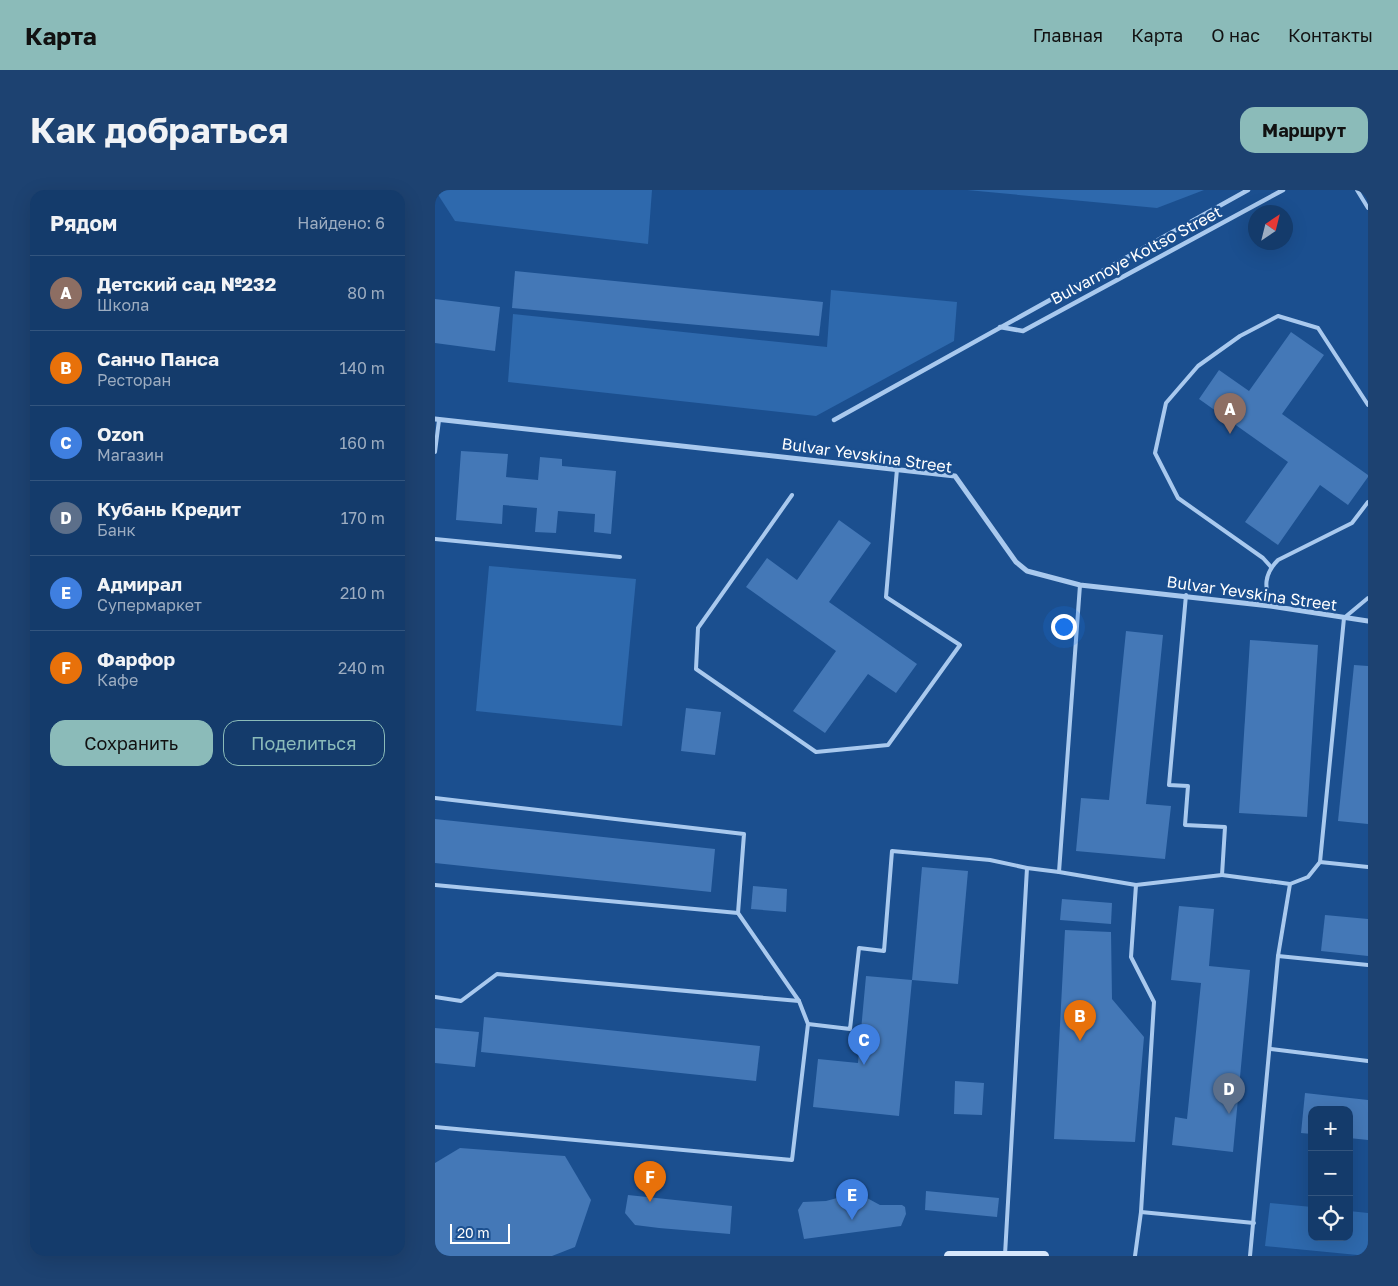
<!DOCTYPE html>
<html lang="ru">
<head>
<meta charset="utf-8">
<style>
	:root { --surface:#143b6b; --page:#1d4271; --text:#f1f3f6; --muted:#9dadc1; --line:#33557e; --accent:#8bbbb9 }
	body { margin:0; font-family:"Golos Text",sans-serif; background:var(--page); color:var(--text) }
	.controls { position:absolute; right:15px; bottom:15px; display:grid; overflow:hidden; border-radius:10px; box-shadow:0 5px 20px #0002 }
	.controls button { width:45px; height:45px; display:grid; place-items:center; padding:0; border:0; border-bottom:1px solid var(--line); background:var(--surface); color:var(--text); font:25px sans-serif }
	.compass { position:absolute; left:813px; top:15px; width:45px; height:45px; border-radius:50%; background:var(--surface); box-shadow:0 5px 20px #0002; rotate:35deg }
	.scale { position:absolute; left:15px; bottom:12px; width:60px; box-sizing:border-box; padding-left:5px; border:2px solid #fff; border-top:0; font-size:14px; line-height:18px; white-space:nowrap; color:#fff; -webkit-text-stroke:4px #1b4f8f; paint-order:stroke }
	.you { position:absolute; left:628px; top:436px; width:18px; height:18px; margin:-12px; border:4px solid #fff; border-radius:50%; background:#1a73e8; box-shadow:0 0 0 8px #1a73e833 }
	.badge { display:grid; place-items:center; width:32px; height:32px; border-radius:50%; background:var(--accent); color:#fff; font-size:16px; font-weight:700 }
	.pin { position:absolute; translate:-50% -41px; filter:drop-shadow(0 1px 2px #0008) }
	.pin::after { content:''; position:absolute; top:26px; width:18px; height:15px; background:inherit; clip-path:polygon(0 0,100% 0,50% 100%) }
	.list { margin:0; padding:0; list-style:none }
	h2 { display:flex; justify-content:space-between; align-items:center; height:65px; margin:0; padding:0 20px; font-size:21px }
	h2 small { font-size:16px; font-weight:400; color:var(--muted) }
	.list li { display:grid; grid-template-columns:32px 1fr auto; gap:15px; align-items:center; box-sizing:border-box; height:75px; padding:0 20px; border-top:1px solid var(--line) }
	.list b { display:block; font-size:19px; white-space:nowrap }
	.list p { margin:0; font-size:16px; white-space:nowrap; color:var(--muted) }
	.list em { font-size:16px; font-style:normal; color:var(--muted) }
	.actions { display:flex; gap:10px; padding:15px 20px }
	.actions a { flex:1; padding:11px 0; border:1px solid var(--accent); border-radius:15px; text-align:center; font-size:18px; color:var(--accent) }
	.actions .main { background:var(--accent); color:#111 }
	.icon { flex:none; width:28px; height:28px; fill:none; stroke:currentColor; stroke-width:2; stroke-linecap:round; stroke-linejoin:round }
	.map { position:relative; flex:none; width:933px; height:1066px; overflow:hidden; border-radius:15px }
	header { display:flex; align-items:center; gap:30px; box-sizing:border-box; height:70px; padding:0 25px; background:var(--accent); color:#111 }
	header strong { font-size:24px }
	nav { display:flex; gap:28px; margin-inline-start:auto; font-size:18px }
	.intro { display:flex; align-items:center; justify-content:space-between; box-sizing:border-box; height:120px; padding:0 30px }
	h1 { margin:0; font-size:35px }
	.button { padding:12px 22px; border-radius:15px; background:var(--accent); color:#111; font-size:18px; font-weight:700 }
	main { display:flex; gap:30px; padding:0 30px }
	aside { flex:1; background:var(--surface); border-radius:15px; box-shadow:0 5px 20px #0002 }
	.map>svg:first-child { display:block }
	.green { fill:#2e69ad }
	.building { fill:#4478b7 }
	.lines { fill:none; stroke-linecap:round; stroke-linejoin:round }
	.service { stroke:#a9c9ee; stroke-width:4 }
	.pedestrian { stroke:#a9c9ee; stroke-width:4.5 }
	.minor { stroke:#a9c9ee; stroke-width:5 }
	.secondary { stroke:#d6e6fa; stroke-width:10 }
	.labels { text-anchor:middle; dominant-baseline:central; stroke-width:5; stroke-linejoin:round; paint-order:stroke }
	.street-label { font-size:16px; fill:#fff; stroke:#1b4f8f }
</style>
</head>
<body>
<header>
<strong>Карта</strong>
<nav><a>Главная</a><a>Карта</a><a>О нас</a><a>Контакты</a></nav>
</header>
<div class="intro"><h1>Как добраться</h1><a class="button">Маршрут</a></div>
<main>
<aside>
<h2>Рядом<small>Найдено: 6</small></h2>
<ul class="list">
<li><span class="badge" style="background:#8d6e63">A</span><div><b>Детский сад №232</b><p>Школа</p></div><em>80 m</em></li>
<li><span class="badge" style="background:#e8710a">B</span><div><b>Санчо Панса</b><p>Ресторан</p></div><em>140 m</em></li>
<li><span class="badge" style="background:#3f7fe0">C</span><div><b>Ozon</b><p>Магазин</p></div><em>160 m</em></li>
<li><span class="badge" style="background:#5c6f8a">D</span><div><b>Кубань Кредит</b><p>Банк</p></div><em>170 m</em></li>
<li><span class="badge" style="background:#3f7fe0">E</span><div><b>Адмирал</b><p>Супермаркет</p></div><em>210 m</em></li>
<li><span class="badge" style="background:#e8710a">F</span><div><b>Фарфор</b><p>Кафе</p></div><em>240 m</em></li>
</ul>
<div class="actions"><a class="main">Сохранить</a><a>Поделиться</a></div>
</aside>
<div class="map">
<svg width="933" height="1066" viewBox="0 0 933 1066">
	<rect width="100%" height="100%" fill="#1b4f8f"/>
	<!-- green -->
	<g class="green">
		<polygon points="0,0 217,0 213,54 20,31"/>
		<polygon points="532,0 769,0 722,18"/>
		<polygon points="396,100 522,112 519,151 381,226 73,192 78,124 392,157"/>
		<polygon points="54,376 201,389 187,536 41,521"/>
		<polygon points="835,1013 877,1017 877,1047 914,1047 914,1021 933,1023 933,1066 830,1056"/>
	</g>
	<!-- building -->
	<g class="building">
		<polygon points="80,81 388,112 384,146 77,118"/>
		<polygon points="0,109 65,117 60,161 0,153"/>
		<polygon points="856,142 889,165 847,224 933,285 933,287 913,315 885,295 843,355 810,332 853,272 764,209 784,180 814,201"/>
		<polygon points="26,261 73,264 71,287 103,290 105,267 127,269 127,276 181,281 176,344 159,342 160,324 123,321 121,343 100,342 102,318 68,315 67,334 21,330"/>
		<polygon points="404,330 436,353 394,412 482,474 461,503 433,484 390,543 358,521 401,461 311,397 332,368 362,390"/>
		<polygon points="691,441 728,445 711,614 736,616 730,669 641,661 646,608 674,610"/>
		<polygon points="815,450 883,455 872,627 804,623"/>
		<polygon points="919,475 933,476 933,634 903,631"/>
		<polygon points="251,518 286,522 280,565 246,561"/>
		<polygon points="0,629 280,659 276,702 0,673"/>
		<polygon points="487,677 533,681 523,794 477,790"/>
		<polygon points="318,696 352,699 351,722 316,719"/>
		<polygon points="627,709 677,713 676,734 625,730"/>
		<polygon points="744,716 779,719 774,776 815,780 798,962 737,955 740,927 752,929 766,793 736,790"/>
		<polygon points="890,725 933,729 933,766 886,761"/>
		<polygon points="630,740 676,742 677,809 709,847 700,952 619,949"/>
		<polygon points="431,786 477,790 464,926 378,917 383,869 423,873"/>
		<polygon points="49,827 325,856 321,891 46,862"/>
		<polygon points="0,838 44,842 40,877 0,873"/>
		<polygon points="520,891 549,893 547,925 519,924"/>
		<polygon points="870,903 933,910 933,950 914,948 914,920 877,920 877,944 866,943"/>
		<polygon points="25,958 130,966 156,1010 140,1057 117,1066 0,1066 0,973"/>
		<polygon points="491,1001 564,1008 562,1027 490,1020"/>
		<polygon points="193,1005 297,1016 295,1044 224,1038 200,1035 190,1023"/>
		<polygon points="420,1006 432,1008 445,1015 467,1015 470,1017 471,1024 466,1036 369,1049 363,1020 368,1012 391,1011 406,1007"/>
	</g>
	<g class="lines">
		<!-- service -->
		<g class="service">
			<polyline points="922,0 933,18"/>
			<polyline points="0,262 4,230"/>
			<polyline points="357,305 263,438 261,479 381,562 453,555 525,455 451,407 462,279"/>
			<polyline points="0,349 185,367"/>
			<polyline points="836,377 828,368 743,308 720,263 731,213 763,176 805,146 843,126 883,138 933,215"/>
			<polyline points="751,405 734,595 753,596 750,635 790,637 787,685 855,694"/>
			<path d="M 835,416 C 830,397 828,385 843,370 L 917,333 L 933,312"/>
			<polyline points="0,608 309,644 303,723"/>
			<polyline points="885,672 933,677"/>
			<polyline points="624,682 701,695 787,685"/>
			<polyline points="0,695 303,723 364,811 373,834 357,970 0,937"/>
			<polyline points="843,766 933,775"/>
			<polyline points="0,807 26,811 62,784 364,811"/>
			<polyline points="373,834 415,839 424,758 449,761 457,661 555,670 592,678 624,682 645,395"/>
			<polyline points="836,859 933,871"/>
			<polyline points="706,1022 819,1033"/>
			<polyline points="570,1065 592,678"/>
			<polyline points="700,1066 706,1022 719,812 696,767 701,695"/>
			<polyline points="815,1066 843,766 855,694 873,687 885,672 909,428 933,408"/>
		</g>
		<!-- pedestrian -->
		<g class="pedestrian">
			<polyline points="565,137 588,141 848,0"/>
			<polyline points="399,230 813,0"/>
		</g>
		<!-- minor -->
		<polyline class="minor" points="0,229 520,286 581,372 592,381 645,395 835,416 933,431"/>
		<!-- secondary -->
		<polyline class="secondary" points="514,1066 609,1066"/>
	</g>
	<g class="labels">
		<!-- street labels -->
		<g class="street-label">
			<text transform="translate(701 65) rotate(-28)">Bulvarnoye Koltso Street</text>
			<text transform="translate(432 265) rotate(8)">Bulvar Yevskina Street</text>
			<text transform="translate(817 403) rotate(8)">Bulvar Yevskina Street</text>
		</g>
	</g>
</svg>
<div class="controls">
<button>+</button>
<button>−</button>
<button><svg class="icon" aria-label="locate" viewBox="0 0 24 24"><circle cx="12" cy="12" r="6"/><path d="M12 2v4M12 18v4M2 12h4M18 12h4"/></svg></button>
</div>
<svg class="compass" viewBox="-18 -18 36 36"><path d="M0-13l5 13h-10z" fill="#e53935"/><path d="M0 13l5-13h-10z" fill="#9dadc1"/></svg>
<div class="scale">20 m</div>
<div class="you"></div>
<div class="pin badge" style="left:795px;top:244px;background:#8d6e63">A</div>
<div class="pin badge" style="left:645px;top:851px;background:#e8710a">B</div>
<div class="pin badge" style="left:429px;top:875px;background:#3f7fe0">C</div>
<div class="pin badge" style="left:794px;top:924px;background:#5c6f8a">D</div>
<div class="pin badge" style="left:417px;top:1030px;background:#3f7fe0">E</div>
<div class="pin badge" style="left:215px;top:1012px;background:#e8710a">F</div>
</div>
</main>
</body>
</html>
